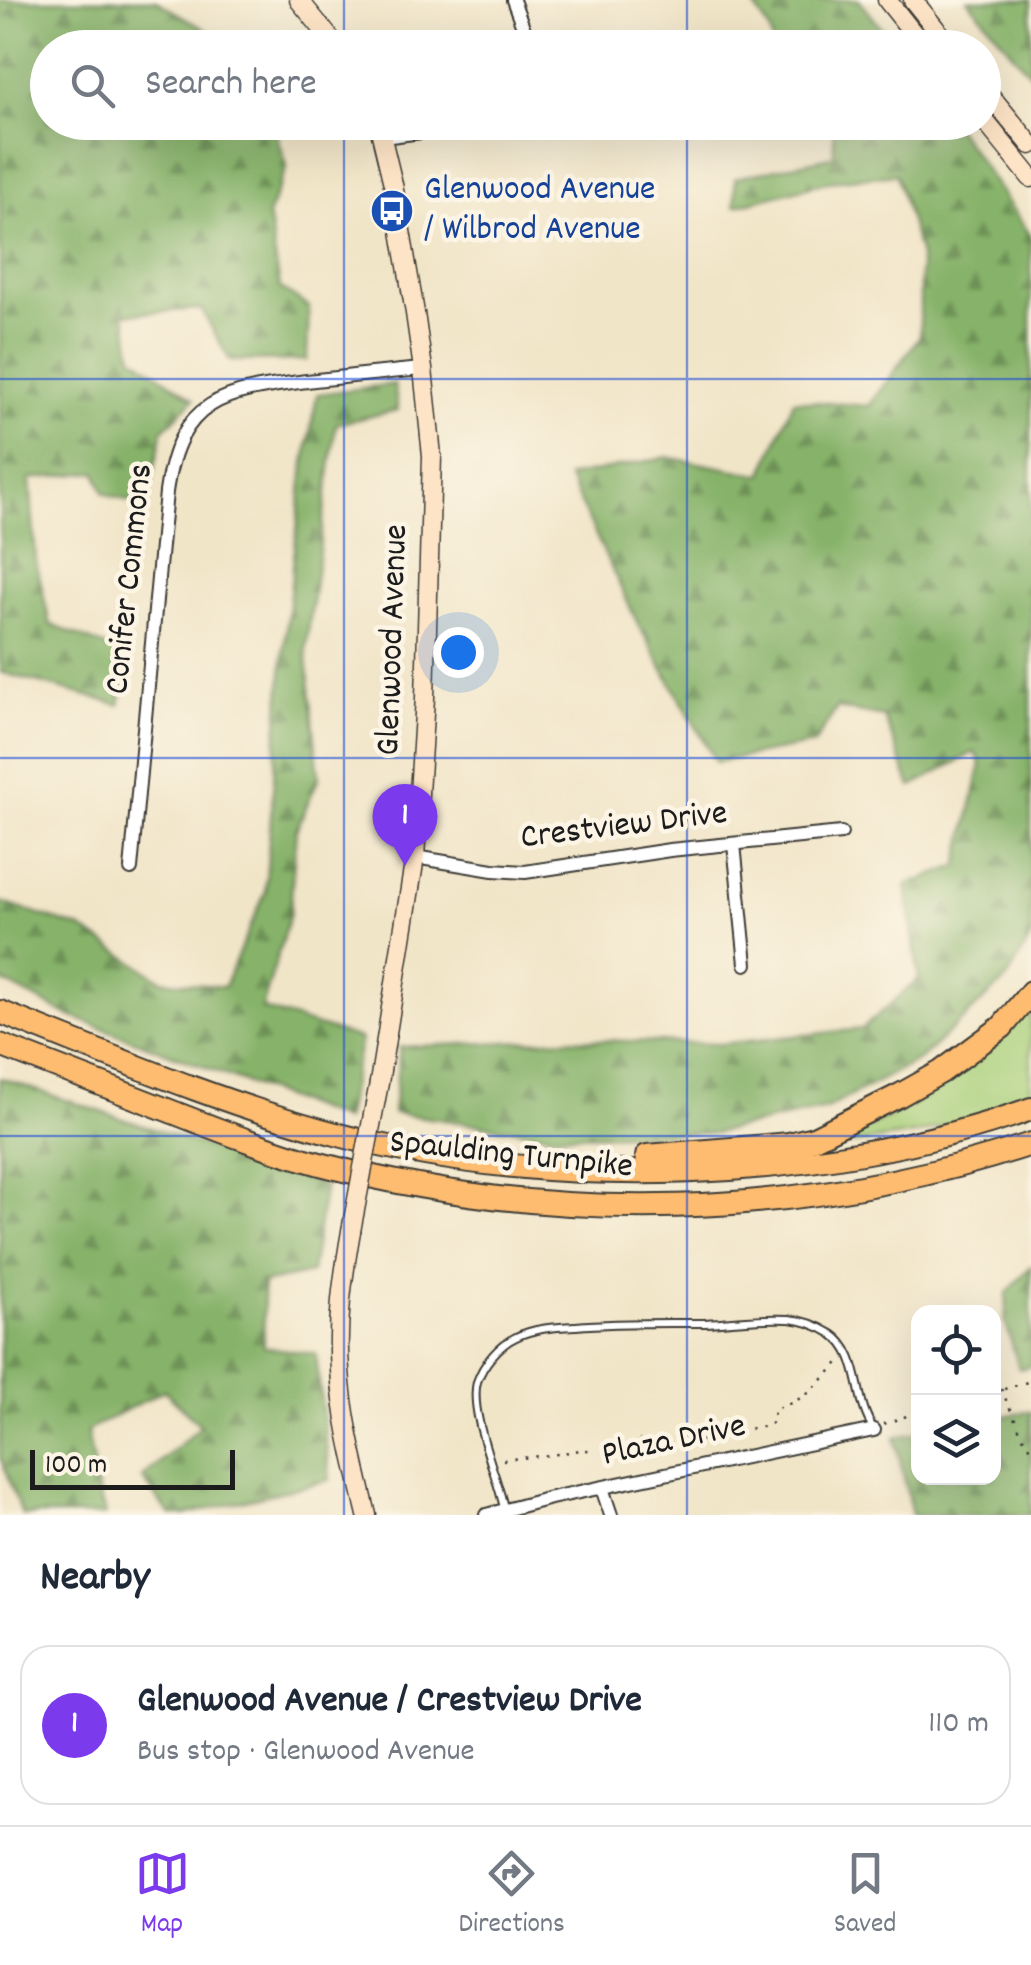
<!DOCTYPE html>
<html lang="en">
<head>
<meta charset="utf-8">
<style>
	:root { --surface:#fff; --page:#f2f2f3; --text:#1f2937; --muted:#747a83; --line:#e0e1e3; --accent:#7c3aed }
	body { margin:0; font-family:Dekko,sans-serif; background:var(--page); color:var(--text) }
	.controls { position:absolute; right:30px; bottom:30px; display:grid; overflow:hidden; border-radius:20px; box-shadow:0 10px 40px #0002 }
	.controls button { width:90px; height:90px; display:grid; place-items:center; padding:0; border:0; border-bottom:2px solid var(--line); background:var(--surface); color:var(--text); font:50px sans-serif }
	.scale { position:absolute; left:30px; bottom:25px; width:205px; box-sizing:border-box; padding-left:10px; border:5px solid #1c1c1c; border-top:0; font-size:28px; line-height:35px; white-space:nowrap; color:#1c1c1c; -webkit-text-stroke:8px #fcf5e5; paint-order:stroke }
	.you { position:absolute; left:458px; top:652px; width:35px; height:35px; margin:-25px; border:8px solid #fff; border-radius:50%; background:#1a73e8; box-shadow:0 0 0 15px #1a73e833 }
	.badge { display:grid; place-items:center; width:65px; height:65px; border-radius:50%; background:var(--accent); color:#fff; font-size:32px; font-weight:700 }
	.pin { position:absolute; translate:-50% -82px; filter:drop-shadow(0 2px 5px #0008) }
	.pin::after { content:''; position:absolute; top:52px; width:35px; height:30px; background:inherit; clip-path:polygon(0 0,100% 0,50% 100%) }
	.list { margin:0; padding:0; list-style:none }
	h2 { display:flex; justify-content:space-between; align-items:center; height:130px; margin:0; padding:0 40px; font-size:42px }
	h2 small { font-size:32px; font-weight:400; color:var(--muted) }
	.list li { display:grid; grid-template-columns:65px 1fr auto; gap:30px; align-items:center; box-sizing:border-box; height:160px; margin:0 20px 20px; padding:0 20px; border:2px solid var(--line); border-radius:30px }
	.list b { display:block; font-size:38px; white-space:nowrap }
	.list p { margin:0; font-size:32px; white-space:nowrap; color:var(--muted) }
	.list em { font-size:32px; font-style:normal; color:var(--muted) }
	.icon { flex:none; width:55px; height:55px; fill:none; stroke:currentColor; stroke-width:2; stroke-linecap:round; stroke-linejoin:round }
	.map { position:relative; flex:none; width:1031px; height:1515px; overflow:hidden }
	.search { position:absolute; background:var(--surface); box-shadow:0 10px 40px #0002; left:30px; right:30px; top:30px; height:110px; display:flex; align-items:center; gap:25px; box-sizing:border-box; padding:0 35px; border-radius:55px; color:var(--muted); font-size:38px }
	.sheet { height:310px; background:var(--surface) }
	nav { display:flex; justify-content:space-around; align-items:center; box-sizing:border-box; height:140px; border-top:2px solid var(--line); background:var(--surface); font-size:28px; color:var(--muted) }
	nav a { display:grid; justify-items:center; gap:5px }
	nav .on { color:var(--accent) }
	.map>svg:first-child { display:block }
	.green { fill:#a9cf79; stroke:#62764a; stroke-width:2.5 }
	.forest { fill:url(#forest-firs); stroke:#516742; stroke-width:2.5 }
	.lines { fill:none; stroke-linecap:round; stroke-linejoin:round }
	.lane-casing { stroke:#3c3a36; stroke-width:10 }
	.street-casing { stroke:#3c3a36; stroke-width:16 }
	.secondary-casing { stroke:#3c3a36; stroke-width:21 }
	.highway-casing { stroke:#3c3a36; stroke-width:26 }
	.path { stroke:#3c3a36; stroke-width:2.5; stroke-dasharray:2.5 8; stroke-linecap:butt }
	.lane { stroke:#fff; stroke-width:6 }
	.street { stroke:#fff; stroke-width:12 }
	.secondary { stroke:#fee4c6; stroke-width:18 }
	.highway { stroke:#fdbc70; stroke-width:22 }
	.secondary-bridge-casing { stroke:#3c3a36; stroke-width:21; stroke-linecap:butt }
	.secondary-bridge { stroke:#fee4c6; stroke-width:18 }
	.grid { fill:none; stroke:#1d4ed8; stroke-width:2.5; stroke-opacity:0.55 }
	.labels { text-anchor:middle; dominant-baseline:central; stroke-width:9; stroke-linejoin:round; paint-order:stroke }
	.transit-label { font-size:35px; fill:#164399; stroke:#fcf5e5; text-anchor:start }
	.street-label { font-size:35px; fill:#1c1c1c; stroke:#fcf5e5 }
</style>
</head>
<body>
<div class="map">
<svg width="1031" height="1515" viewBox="0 0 1031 1515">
	<defs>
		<pattern id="forest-firs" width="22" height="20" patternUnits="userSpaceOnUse" patternTransform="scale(2.5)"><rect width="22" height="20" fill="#86b269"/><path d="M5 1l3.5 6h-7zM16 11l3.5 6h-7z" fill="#6d9056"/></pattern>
	</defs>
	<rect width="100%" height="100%" fill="#fcf5e5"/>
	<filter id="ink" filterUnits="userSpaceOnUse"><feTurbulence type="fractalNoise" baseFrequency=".01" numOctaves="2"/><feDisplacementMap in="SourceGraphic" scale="20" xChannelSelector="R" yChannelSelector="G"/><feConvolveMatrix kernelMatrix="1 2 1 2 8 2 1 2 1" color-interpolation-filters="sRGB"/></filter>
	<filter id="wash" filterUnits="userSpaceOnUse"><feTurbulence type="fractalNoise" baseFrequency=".0048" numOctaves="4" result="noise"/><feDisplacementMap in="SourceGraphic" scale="40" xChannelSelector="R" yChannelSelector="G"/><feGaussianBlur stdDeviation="2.25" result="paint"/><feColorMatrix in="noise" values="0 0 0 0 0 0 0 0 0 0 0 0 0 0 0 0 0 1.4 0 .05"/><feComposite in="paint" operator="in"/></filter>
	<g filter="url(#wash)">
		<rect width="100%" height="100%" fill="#f1e5c8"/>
		<!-- green -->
		<path class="green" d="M 1031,1000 L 1031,1100 L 920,1133 L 798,1152 C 864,1134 926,1102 978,1058 C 997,1041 1014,1019 1031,1000 Z"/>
		<!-- forest -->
		<g class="forest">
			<polygon points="0,0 155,0 235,47 48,48 48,122 273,123 287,166 268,214 280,288 309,307 307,360 230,361 201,309 125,314 133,356 194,399 163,430 146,507 104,493 96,472 30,479 36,561 50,624 128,656 120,705 0,672"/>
			<polygon points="751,0 859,0 897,47 774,47 769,29"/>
			<polygon points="968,0 1031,0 1031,75"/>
			<polygon points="833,123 953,123 1031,236 1031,937 1008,978 920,1059 826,1109 715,1133 553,1135 393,1113 400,1047 567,1039 718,1044 862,1029 919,979 906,885 958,866 981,764 975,752 911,787 884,717 837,708 814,744 716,762 639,626 568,477 667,457 762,475 794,400 869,406 920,336 920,256 896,174 830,181 735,206 735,178 834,156"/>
			<polygon points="394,384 398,410 336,424 306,648 319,777 296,830 290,913 262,1009 361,1039 344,1120 65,1014 0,980 0,902 80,928 162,980 224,987 265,893 283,658 303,474 317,394"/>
			<polygon points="0,1078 325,1186 311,1273 263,1283 264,1347 316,1354 330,1480 184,1515 170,1515 142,1478 201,1426 164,1390 87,1431 99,1496 106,1515 22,1515 0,1457"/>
			<polygon points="1031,1266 1031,1366 1019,1369 1005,1321 1007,1293"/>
			<polygon points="1031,1411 1031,1515 912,1515 895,1438 918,1432 918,1478 994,1478 994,1418"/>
		</g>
	</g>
	<g filter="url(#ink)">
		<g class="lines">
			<!-- lane casing -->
			<g class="lane-casing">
				<path id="lane" d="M 504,1508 C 497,1475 469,1413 477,1382 C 483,1364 499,1345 516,1337 C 534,1328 556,1327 576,1326 C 619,1322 662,1323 705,1323 C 733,1322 761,1317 789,1319 C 804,1320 819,1326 832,1334 C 863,1355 853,1400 874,1429"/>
			</g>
			<!-- street casing -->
			<g class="street-casing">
				<g id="street">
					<polyline points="513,0 531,48"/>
					<polyline points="383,137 498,122"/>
					<polyline points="734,844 746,964"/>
					<polyline points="415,857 493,870 525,872 670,850 841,833"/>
					<path d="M 131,869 L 166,492 C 180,397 224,392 307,381 C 346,377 385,372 423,369"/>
					<polyline points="602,1488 611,1515"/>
					<polyline points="486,1515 551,1498 874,1430"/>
				</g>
			</g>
			<!-- secondary casing -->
			<g class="secondary-casing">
				<g id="secondary">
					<polyline points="299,0 338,48"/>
					<polyline points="887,0 925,48"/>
					<polyline points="913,0 951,48"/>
					<polyline points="984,88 1031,145"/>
					<polyline points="984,120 1031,178"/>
					<polyline points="378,122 393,184 415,313 423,369 432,456 425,698 415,857 379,1083"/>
					<path d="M 351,1231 C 343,1277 336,1323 340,1370 C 343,1419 356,1468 367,1515"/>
				</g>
			</g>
			<!-- highway casing -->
			<g class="highway-casing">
				<g id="highway">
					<path d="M 0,1012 C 113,1057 225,1105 343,1136 C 555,1192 824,1183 1031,1109"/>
					<path d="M 0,1045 C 57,1067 113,1089 170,1111 C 219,1130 269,1150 320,1164 C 554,1226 801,1220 1031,1144"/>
					<polyline points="647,1156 789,1144 814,1138 900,1095 941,1072 1002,1027 1031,992"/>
				</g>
			</g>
			<!-- path -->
			<g class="path">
				<polyline points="1001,1389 1023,1437 1031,1448"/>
				<polyline points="994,1392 1031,1381"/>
				<polyline points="884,1424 918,1412"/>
				<polyline points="632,1449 641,1439 688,1446 723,1432 769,1426 773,1421 774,1409 794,1402 810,1392 842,1360"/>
				<polyline points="503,1460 558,1454 585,1449 591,1452"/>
			</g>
			<!-- lane -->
			<use href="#lane" class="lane"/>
			<!-- street -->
			<use href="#street" class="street"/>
			<!-- secondary -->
			<use href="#secondary" class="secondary"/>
			<!-- highway -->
			<use href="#highway" class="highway"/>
			<!-- secondary-bridge casing -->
			<g class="secondary-bridge-casing">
				<polyline id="secondary-bridge" points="351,1231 379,1083"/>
			</g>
			<!-- secondary-bridge -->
			<use href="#secondary-bridge" class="secondary-bridge"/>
		</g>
	</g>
	<!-- grid -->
	<path class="grid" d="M 344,0 L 344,48M 687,0 L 687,48M 344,122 L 344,1515M 687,122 L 687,1515M 0,379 L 1031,379M 0,758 L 1031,758M 0,1136 L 1031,1136"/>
	<!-- icons -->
	<defs>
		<g id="bus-disc" transform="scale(2.25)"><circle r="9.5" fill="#1a4fb4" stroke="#fcf5e5"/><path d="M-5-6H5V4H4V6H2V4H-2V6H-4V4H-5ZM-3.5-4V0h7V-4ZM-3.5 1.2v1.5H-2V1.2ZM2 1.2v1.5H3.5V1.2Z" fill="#fff"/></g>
	</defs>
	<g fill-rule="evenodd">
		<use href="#bus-disc" x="392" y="211"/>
	</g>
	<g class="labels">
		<!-- transit labels -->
		<g class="transit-label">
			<text x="424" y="191">Glenwood Avenue<tspan x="424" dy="40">/ Wilbrod Avenue</tspan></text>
		</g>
		<!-- street labels -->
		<g class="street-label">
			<text transform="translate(131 579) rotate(-84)">Conifer Commons</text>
			<text transform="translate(394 640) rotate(-88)">Glenwood Avenue</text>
			<text transform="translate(624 827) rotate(-7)">Crestview Drive</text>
			<text transform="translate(511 1156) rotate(6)">Spaulding Turnpike</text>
			<text transform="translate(674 1442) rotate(-12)">Plaza Drive</text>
		</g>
	</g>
</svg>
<div class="controls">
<button><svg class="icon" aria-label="locate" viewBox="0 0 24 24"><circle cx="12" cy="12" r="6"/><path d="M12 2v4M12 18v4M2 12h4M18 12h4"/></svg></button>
<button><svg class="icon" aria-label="layers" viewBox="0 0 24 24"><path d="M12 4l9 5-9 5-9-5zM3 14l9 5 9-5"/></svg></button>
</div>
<div class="scale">100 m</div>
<div class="you"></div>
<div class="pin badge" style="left:405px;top:866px">1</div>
<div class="search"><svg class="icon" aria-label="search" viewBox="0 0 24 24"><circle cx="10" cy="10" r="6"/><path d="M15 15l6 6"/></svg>Search here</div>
</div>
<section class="sheet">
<h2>Nearby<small></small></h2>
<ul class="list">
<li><span class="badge">1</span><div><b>Glenwood Avenue / Crestview Drive</b><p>Bus stop · Glenwood Avenue</p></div><em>110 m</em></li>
</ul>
</section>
<nav>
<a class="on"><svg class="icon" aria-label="map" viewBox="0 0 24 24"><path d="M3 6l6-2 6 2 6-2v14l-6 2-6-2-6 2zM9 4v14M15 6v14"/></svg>Map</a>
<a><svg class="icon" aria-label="directions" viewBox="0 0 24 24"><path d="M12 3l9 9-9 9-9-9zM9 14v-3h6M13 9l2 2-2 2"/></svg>Directions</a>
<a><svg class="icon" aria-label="saved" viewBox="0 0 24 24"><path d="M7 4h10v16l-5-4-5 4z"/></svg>Saved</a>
</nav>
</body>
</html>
